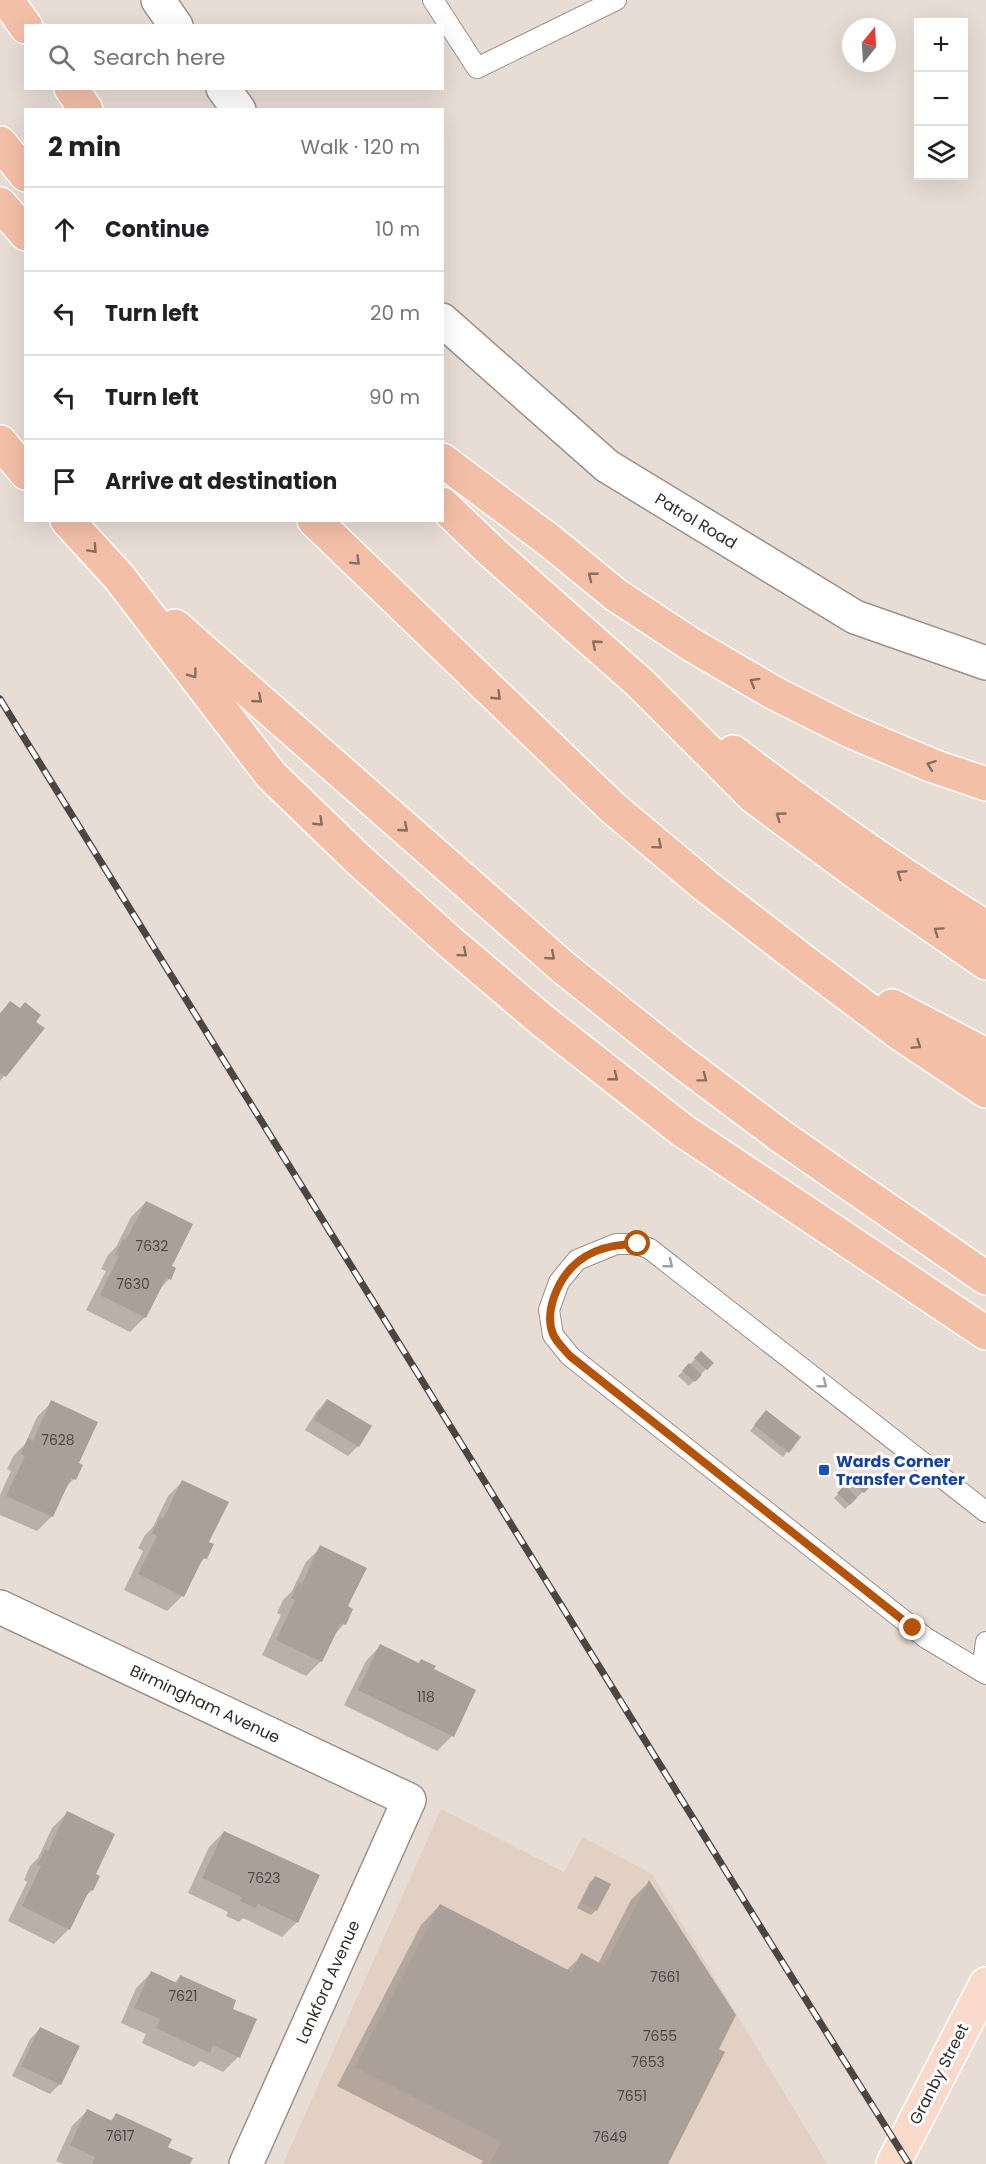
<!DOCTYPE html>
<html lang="en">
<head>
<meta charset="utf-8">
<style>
	:root { --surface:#fff; --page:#f6f6f6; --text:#202124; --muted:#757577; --line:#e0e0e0 }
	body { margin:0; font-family:Poppins,sans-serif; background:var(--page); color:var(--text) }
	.controls { position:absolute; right:18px; top:18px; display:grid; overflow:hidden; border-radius:0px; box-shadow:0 6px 24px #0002 }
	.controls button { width:54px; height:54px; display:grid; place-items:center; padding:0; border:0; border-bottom:2px solid var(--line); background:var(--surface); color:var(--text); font:30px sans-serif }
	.compass { position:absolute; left:842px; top:18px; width:54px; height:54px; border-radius:50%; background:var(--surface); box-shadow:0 6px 24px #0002; rotate:18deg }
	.stop { position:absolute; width:18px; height:18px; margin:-14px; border:4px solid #b45309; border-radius:50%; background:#fff }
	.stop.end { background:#b45309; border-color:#fff; box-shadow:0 2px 6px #0008 }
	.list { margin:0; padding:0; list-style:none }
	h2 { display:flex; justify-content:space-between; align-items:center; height:78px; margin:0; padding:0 24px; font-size:26px }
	h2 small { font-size:20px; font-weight:400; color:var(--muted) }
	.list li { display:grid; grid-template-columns:39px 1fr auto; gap:18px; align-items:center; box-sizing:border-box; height:84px; padding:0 24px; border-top:2px solid var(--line) }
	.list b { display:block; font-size:22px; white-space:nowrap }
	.list em { font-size:20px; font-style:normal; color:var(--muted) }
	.icon { flex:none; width:33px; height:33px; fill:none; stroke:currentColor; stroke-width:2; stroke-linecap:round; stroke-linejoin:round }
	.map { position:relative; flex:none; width:986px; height:2164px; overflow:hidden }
	.search { position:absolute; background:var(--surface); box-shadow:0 6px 24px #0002; left:24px; top:24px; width:420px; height:66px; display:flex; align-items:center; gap:15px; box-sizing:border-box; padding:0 21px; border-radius:0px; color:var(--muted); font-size:22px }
	.panel { position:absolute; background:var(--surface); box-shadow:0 6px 24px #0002; left:24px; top:108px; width:420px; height:414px; border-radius:0px }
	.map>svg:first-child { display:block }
	.built { fill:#e1d0c3 }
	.shadow { fill:#0003 }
	.building { fill:#aba099 }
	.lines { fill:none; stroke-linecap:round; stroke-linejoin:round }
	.service-casing { stroke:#9c918a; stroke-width:22 }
	.minor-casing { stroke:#9c918a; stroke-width:36 }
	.primary-casing { stroke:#fff; stroke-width:36 }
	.motorway-casing { stroke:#fff; stroke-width:36 }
	.service { stroke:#fff; stroke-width:20 }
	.minor { stroke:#fff; stroke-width:33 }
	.primary { stroke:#f8d9ca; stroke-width:33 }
	.motorway { stroke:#f4bfa7; stroke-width:33 }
	.rail-casing { stroke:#4c4642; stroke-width:7 }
	.rail { stroke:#fff; stroke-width:4.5; stroke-dasharray:14; stroke-linecap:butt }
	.oneway { stroke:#886e61 }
	.oneway2 { stroke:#a2a09e }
	.route { stroke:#b45309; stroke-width:8 }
	.transit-dot { fill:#1a4fb4; stroke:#fff; stroke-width:2 }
	.labels { text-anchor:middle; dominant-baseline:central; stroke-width:6; stroke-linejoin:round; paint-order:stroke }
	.number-label { font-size:14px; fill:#4f4844 }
	.street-label { font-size:16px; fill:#302b28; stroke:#fff }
	.transit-label { font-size:16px; font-weight:bold; fill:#164399; stroke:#fff; text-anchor:start }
</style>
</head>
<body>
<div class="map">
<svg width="986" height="2164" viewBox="0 0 986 2164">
	<rect width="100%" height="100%" fill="#e8ddd5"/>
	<!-- built -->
	<polygon class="built" points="441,1809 564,1872 583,1837 652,1874 827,2164 283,2164"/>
	<!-- shadow -->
	<g class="shadow">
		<polygon points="10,1003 43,1028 0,1081 0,1013"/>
		<polygon points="146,1202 170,1267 174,1269 169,1279 158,1291 145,1317 130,1332 86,1310 106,1271 101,1269 108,1255 116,1247 131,1217"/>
		<polygon points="701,1353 712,1363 689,1386 678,1376"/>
		<polygon points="327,1401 358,1446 348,1456 305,1430 317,1411"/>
		<polygon points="52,1402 77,1464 74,1479 64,1489 52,1516 37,1531 0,1515 0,1495 11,1471 7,1469 14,1455 25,1444 37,1417"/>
		<polygon points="762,1416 799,1437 783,1457 750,1431"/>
		<polygon points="858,1476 869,1486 845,1509 834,1498"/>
		<polygon points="183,1481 205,1558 196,1567 182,1596 167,1611 124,1590 143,1551 138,1548 145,1535 153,1527 168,1496"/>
		<polygon points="321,1547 346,1607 344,1624 333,1636 321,1661 306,1676 262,1655 281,1615 277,1613 283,1600 292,1591 306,1562"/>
		<polygon points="380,1646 432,1670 452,1736 437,1751 344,1705 366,1661"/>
		<polygon points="67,1813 94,1874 92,1890 83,1899 69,1929 54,1944 8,1921 27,1882 24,1880 30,1866 38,1858 52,1828"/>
		<polygon points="224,1832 297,1922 282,1937 243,1918 239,1922 226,1916 228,1912 188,1893 209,1847"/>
		<polygon points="595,1878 596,1910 591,1915 577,1908 590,1882"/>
		<polygon points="649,1882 717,2050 666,2164 481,2164 483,2161 337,2086 421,1925 440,1905 566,1971 582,1955 598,1964 631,1900"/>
		<polygon points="151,1973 174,1983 181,1976 231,2009 238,2057 223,2072 200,2061 194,2067 142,2043 146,2034 121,2023 136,1988"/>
		<polygon points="40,2029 78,2047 60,2084 50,2094 12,2076 30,2039"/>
		<polygon points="87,2111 110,2121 116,2115 188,2164 64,2164 56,2161 72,2126"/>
	</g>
	<!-- building -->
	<g class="building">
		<polygon points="10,1001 20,1008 25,1002 41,1015 36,1022 45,1028 6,1077 0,1073 0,1014"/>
		<polygon points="146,1201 193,1224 172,1266 176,1268 171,1280 166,1278 146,1318 100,1295 119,1256 115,1254 123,1239 126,1240"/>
		<polygon points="701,1351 714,1363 707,1370 694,1358"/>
		<polygon points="689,1363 702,1375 695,1382 682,1371"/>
		<polygon points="327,1399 372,1426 359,1447 314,1420"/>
		<polygon points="51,1400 98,1422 79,1463 83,1465 76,1480 71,1478 53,1517 6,1496 25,1456 21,1454 28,1438 33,1441"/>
		<polygon points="766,1410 801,1437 789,1453 754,1425"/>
		<polygon points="858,1474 871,1486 864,1493 851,1481"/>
		<polygon points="182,1480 229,1502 209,1542 214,1544 207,1559 203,1558 184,1597 138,1574 157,1536 152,1533 160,1518 163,1519"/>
		<polygon points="845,1485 857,1498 850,1505 837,1493"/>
		<polygon points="320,1545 367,1568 348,1606 353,1609 346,1625 341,1623 322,1662 276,1640 295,1600 291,1598 298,1583 302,1584"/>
		<polygon points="380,1644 419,1663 421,1659 436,1666 434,1669 476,1690 454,1737 358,1690"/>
		<polygon points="67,1811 115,1834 96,1874 100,1876 93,1891 90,1889 70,1930 22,1906 41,1866 37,1865 45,1849 48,1851"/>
		<polygon points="224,1831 320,1875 298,1923 258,1904 255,1908 240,1901 242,1897 202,1878"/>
		<polygon points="595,1876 611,1884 597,1911 581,1903"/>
		<polygon points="649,1880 736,2015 719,2049 725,2052 668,2164 490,2164 501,2142 355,2067 440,1904 572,1972 581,1953 605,1966"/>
		<polygon points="151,1971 177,1983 180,1975 236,2000 233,2009 257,2019 240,2058 213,2045 210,2053 156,2028 160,2019 134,2008"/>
		<polygon points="40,2027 80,2046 61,2085 21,2066"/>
		<polygon points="87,2109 112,2121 116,2113 172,2139 168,2147 193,2158 190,2164 92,2164 95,2157 70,2145"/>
	</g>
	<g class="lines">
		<!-- service casing -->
		<g class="service-casing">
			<g id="service">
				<polyline points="433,0 477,68 616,0"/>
				<polyline points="986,1512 650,1249 638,1244 616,1244 577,1260 559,1282 549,1310 553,1335 570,1356 926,1638 986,1674"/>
				<polyline points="982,1671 986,1642"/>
			</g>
		</g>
		<!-- minor casing -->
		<g class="minor-casing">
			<g id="minor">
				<polyline points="158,0 176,26"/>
				<polyline points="223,88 239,110"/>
				<polyline points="442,320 607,466 855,617 986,663"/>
				<polyline points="0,1607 409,1800 246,2164"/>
			</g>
		</g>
		<!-- primary casing -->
		<g class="primary-casing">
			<polyline id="primary" points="893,2164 986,1984"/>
		</g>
		<!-- motorway casing -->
		<g class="motorway-casing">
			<g id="motorway">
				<polyline points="7,0 26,27"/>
				<polyline points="71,88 86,110"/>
				<polyline points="0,143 26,175"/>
				<polyline points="0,204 26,234"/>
				<polyline points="0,442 26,473"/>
				<polyline points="442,460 550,541 616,595 692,645 774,693 848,730 933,766 986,784"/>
				<polyline points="442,504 492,552 640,683 754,797 872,884 986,963"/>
				<polyline points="67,520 119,577 271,775 359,860 450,942 543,1021 682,1130 986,1333"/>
				<polyline points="314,520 613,808 706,886 802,960 902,1035 986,1091"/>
				<polyline points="175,626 564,968 678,1059 782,1137 986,1278"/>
				<path d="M 733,752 C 815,814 898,874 986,927"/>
				<polyline points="892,1006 986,1055"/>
			</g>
		</g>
		<!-- service -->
		<use href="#service" class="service"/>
		<!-- minor -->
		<use href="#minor" class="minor"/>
		<!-- primary -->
		<use href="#primary" class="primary"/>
		<!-- motorway -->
		<use href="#motorway" class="motorway"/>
		<!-- rail casing -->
		<g class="rail-casing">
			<polyline id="rail" points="0,699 771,1944 909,2164"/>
		</g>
		<!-- rail -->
		<use href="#rail" class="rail"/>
	</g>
	<!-- one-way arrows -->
	<defs><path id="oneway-chevron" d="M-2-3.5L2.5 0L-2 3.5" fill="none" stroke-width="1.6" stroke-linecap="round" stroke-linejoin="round" transform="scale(1.5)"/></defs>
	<g class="oneway">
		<use href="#oneway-chevron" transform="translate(93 549) rotate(47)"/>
		<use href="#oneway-chevron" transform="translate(356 561) rotate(44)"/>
		<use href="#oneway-chevron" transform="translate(592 576) rotate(-141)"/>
		<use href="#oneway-chevron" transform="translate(596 644) rotate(-139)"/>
		<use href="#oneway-chevron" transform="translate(193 674) rotate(53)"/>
		<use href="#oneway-chevron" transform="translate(754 682) rotate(-150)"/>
		<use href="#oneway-chevron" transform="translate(497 696) rotate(44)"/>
		<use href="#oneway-chevron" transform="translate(258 699) rotate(41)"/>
		<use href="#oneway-chevron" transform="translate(931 765) rotate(-159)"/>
		<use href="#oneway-chevron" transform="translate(780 816) rotate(-144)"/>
		<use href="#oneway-chevron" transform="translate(319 822) rotate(44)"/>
		<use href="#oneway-chevron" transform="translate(404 828) rotate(41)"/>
		<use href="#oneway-chevron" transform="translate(658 845) rotate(40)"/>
		<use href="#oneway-chevron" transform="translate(901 874) rotate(-146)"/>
		<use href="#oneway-chevron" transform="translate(938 931) rotate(-145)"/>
		<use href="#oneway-chevron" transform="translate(463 953) rotate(40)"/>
		<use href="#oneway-chevron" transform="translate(551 956) rotate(41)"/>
		<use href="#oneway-chevron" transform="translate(917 1045) rotate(34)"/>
		<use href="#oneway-chevron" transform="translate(614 1077) rotate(38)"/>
		<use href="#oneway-chevron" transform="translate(703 1078) rotate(37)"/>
	</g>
	<g class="oneway2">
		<use href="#oneway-chevron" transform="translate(669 1264) rotate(38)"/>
		<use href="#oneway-chevron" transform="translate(823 1384) rotate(38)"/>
	</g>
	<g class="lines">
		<!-- route -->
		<path class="route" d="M 638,1244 C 598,1244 568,1258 554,1297 C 550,1309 548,1322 553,1334 C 556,1342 565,1350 570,1356 L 913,1628"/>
	</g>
	<!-- markers -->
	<rect class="transit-dot" x="818" y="1464" width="12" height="12" rx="3"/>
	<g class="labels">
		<!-- number labels -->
		<g class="number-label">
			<text x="152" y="1246">7632</text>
			<text x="133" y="1284">7630</text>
			<text x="58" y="1440">7628</text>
			<text x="426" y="1697">118</text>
			<text x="264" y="1878">7623</text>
			<text x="665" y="1977">7661</text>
			<text x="183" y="1996">7621</text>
			<text x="660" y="2036">7655</text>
			<text x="648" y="2062">7653</text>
			<text x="632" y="2096">7651</text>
			<text x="120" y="2136">7617</text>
			<text x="610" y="2137">7649</text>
		</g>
		<!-- street labels -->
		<g class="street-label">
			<text transform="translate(696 521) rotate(31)">Patrol Road</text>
			<text transform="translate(205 1704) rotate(25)">Birmingham Avenue</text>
			<text transform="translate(328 1982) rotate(-66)">Lankford Avenue</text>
			<text transform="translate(939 2074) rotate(-63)">Granby Street</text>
		</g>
		<!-- transit labels -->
		<g class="transit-label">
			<text x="836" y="1461">Wards Corner<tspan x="836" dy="18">Transfer Center</tspan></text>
		</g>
	</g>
</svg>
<div class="controls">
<button>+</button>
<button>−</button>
<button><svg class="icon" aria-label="layers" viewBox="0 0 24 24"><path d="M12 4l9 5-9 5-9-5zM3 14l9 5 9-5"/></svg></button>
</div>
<svg class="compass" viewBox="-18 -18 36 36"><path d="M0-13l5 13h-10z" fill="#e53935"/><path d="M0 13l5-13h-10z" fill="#757577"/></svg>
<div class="stop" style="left:638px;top:1244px"></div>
<div class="stop end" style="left:913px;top:1628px"></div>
<div class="search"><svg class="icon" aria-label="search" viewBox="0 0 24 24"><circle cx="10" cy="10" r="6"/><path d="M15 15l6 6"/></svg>Search here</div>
<section class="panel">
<h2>2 min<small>Walk · 120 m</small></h2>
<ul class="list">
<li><svg class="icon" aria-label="ahead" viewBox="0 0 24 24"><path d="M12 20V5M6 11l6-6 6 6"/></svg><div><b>Continue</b></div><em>10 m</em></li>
<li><svg class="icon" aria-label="left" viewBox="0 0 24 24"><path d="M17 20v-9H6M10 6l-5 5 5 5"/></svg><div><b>Turn left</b></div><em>20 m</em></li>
<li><svg class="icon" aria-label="left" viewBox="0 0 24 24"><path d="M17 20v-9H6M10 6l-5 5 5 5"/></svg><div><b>Turn left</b></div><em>90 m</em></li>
<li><svg class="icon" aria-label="arrive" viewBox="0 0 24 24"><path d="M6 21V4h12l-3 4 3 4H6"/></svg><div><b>Arrive at destination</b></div></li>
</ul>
</section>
</div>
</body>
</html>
